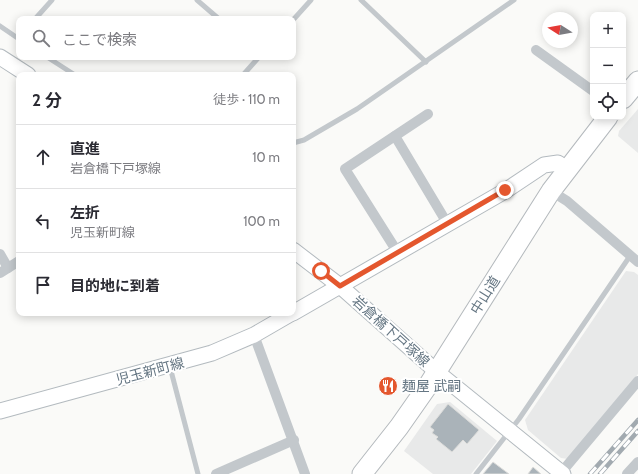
<!DOCTYPE html>
<html lang="ja">
<head>
<meta charset="utf-8">
<style>
	:root { --surface:#fff; --page:#f7f7f7; --text:#2b2b33; --muted:#7c7c81; --line:#e1e1e2 }
	body { margin:0; font-family:Cabin,"Noto Sans JP",sans-serif; background:var(--page); color:var(--text) }
	.controls { position:absolute; right:12px; top:12px; display:grid; overflow:hidden; border-radius:8px; box-shadow:0 2px 10px #0003 }
	.controls button { width:36px; height:36px; display:grid; place-items:center; padding:0; border:0; border-bottom:1px solid var(--line); background:var(--surface); color:var(--text); font:20px sans-serif }
	.compass { position:absolute; left:542px; top:12px; width:36px; height:36px; border-radius:50%; background:var(--surface); box-shadow:0 2px 10px #0003; rotate:281deg }
	.stop { position:absolute; width:12px; height:12px; margin:-9px; border:3px solid #e4572e; border-radius:50%; background:#fff }
	.stop.end { background:#e4572e; border-color:#fff; box-shadow:0 1px 4px #0008 }
	.list { margin:0; padding:0; list-style:none }
	h2 { display:flex; justify-content:space-between; align-items:center; height:52px; margin:0; padding:0 16px; font-size:17px }
	h2 small { font-size:13px; font-weight:400; color:var(--muted) }
	.list li { display:grid; grid-template-columns:26px 1fr auto; gap:12px; align-items:center; box-sizing:border-box; height:64px; padding:0 16px; border-top:1px solid var(--line) }
	.list b { display:block; font-size:15px; white-space:nowrap }
	.list p { margin:0; font-size:13px; white-space:nowrap; color:var(--muted) }
	.list em { font-size:13px; font-style:normal; color:var(--muted) }
	.icon { flex:none; width:22px; height:22px; fill:none; stroke:currentColor; stroke-width:2; stroke-linecap:round; stroke-linejoin:round }
	.map { position:relative; flex:none; width:638px; height:474px; overflow:hidden }
	.search { position:absolute; background:var(--surface); box-shadow:0 2px 10px #0003; left:16px; top:16px; width:280px; height:44px; display:flex; align-items:center; gap:10px; box-sizing:border-box; padding:0 14px; border-radius:8px; color:var(--muted); font-size:15px }
	.panel { position:absolute; background:var(--surface); box-shadow:0 2px 10px #0003; left:16px; top:72px; width:280px; height:244px; border-radius:8px }
	.map>svg:first-child { display:block }
	.built { fill:#e8e9e9 }
	.building { fill:#aab3b9; stroke:#dcdcda }
	.lines { fill:none; stroke-linecap:round; stroke-linejoin:round }
	.secondary-casing { stroke:#b3babf; stroke-width:17 }
	.highway-casing { stroke:#b4b9bd; stroke-width:21 }
	.lane { stroke:#c3c8cc; stroke-width:5 }
	.street { stroke:#c3c8cc; stroke-width:10 }
	.secondary { stroke:#fff; stroke-width:15 }
	.highway { stroke:#fff; stroke-width:19 }
	.rail-casing { stroke:#a2aab0; stroke-width:4.5 }
	.rail { stroke:#fff; stroke-width:3; stroke-dasharray:9; stroke-linecap:butt }
	.route { stroke:#e4572e; stroke-width:5 }
	.labels { text-anchor:middle; dominant-baseline:central; stroke-width:4; stroke-linejoin:round; paint-order:stroke }
	.street-label { font-size:14px; fill:#657683; stroke:#fff }
	.poi-label { font-size:14px; fill:#657683; stroke:#fff; text-anchor:start }
</style>
</head>
<body>
<div class="map">
<svg width="638" height="474" viewBox="0 0 638 474">
	<rect width="100%" height="100%" fill="#fafaf8"/>
	<!-- built -->
	<g class="built">
		<polygon points="638,109 638,153 618,136 619,131"/>
		<polygon points="626,271 634,272 638,275 638,374 568,459 561,458 528,430 525,420"/>
		<polygon points="450,402 497,441 471,474 433,474 404,451 437,404"/>
	</g>
	<!-- building -->
	<g class="building">
		<polygon points="448,404 479,430 467,444 463,440 452,452 436,439 438,437 432,433 434,430 430,427"/>
		<polygon points="493,462 509,474 483,474"/>
		<polygon points="533,467 541,474 528,474"/>
	</g>
	<g class="lines">
		<!-- secondary casing -->
		<g class="secondary-casing">
			<g id="secondary">
				<polyline points="0,57 28,75"/>
				<polyline points="293,250 340,286 437,372 563,474"/>
				<polyline points="293,313 505,191 544,165 558,163 566,169"/>
				<polyline points="0,411 212,353 254,335 292,313"/>
			</g>
		</g>
		<!-- highway casing -->
		<g class="highway-casing">
			<g id="highway">
				<polyline points="623,99 638,81"/>
				<polyline points="362,474 399,427 427,387 551,191 608,117"/>
			</g>
		</g>
		<!-- lane -->
		<g class="lane">
			<polyline points="197,0 219,19"/>
			<polyline points="361,0 426,62"/>
			<polyline points="35,19 52,0"/>
			<polyline points="293,20 311,0"/>
			<polyline points="0,26 19,39"/>
			<polyline points="47,57 75,75"/>
			<polyline points="243,75 259,57"/>
			<polyline points="293,143 304,140 357,109 514,0"/>
			<polyline points="170,367 198,474"/>
			<polyline points="476,474 519,419 630,256"/>
		</g>
		<!-- street -->
		<g class="street">
			<polyline points="536,50 593,91"/>
			<polyline points="395,136 447,223"/>
			<polyline points="551,191 567,201 638,262"/>
			<polyline points="398,253 345,169 428,114"/>
			<polyline points="0,254 8,268"/>
			<polyline points="0,273 19,261"/>
			<polyline points="254,335 305,474"/>
			<polyline points="216,474 294,440"/>
			<polyline points="560,474 638,381"/>
			<polyline points="627,474 638,462"/>
		</g>
		<!-- secondary -->
		<use href="#secondary" class="secondary"/>
		<!-- highway -->
		<use href="#highway" class="highway"/>
		<!-- rail casing -->
		<g class="rail-casing">
			<g id="rail">
				<polyline points="590,474 638,420"/>
				<polyline points="600,474 638,431"/>
			</g>
		</g>
		<!-- rail -->
		<use href="#rail" class="rail"/>
	</g>
	<g class="lines">
		<!-- route -->
		<polyline class="route" points="321,271 340,286 505,190"/>
	</g>
	<!-- icons -->
	<defs>
		<g id="restaurant-disc" transform="scale(1)"><circle r="9.5" fill="#e4572e" stroke="#fff"/><path d="M-5-6h1v4h1v-4h1v4h1v-4h1v5L-1.5 .5V6h-2V.5L-5-1ZM5-6V6H3V1.5H1.5Q1.5-4 5-6Z" fill="#fff"/></g>
	</defs>
	<g fill-rule="evenodd">
		<use href="#restaurant-disc" x="388" y="386"/>
	</g>
	<g class="labels">
		<!-- street labels -->
		<g class="street-label">
			<text transform="translate(485 295) rotate(-58)">中山道</text>
			<text transform="translate(391 331) rotate(42)">岩倉橋下戸塚線</text>
			<text transform="translate(150 371) rotate(-15)">児玉新町線</text>
		</g>
		<!-- poi labels -->
		<g class="poi-label">
			<text x="402" y="386">麺屋 武嗣</text>
		</g>
	</g>
</svg>
<div class="controls">
<button>+</button>
<button>−</button>
<button><svg class="icon" aria-label="locate" viewBox="0 0 24 24"><circle cx="12" cy="12" r="6"/><path d="M12 2v4M12 18v4M2 12h4M18 12h4"/></svg></button>
</div>
<svg class="compass" viewBox="-18 -18 36 36"><path d="M0-13l5 13h-10z" fill="#e53935"/><path d="M0 13l5-13h-10z" fill="#7c7c81"/></svg>
<div class="stop" style="left:321px;top:271px"></div>
<div class="stop end" style="left:505px;top:190px"></div>
<div class="search"><svg class="icon" aria-label="search" viewBox="0 0 24 24"><circle cx="10" cy="10" r="6"/><path d="M15 15l6 6"/></svg>ここで検索</div>
<section class="panel">
<h2>2 分<small>徒歩 · 110 m</small></h2>
<ul class="list">
<li><svg class="icon" aria-label="ahead" viewBox="0 0 24 24"><path d="M12 20V5M6 11l6-6 6 6"/></svg><div><b>直進</b><p>岩倉橋下戸塚線</p></div><em>10 m</em></li>
<li><svg class="icon" aria-label="left" viewBox="0 0 24 24"><path d="M17 20v-9H6M10 6l-5 5 5 5"/></svg><div><b>左折</b><p>児玉新町線</p></div><em>100 m</em></li>
<li><svg class="icon" aria-label="arrive" viewBox="0 0 24 24"><path d="M6 21V4h12l-3 4 3 4H6"/></svg><div><b>目的地に到着</b></div></li>
</ul>
</section>
</div>
</body>
</html>
